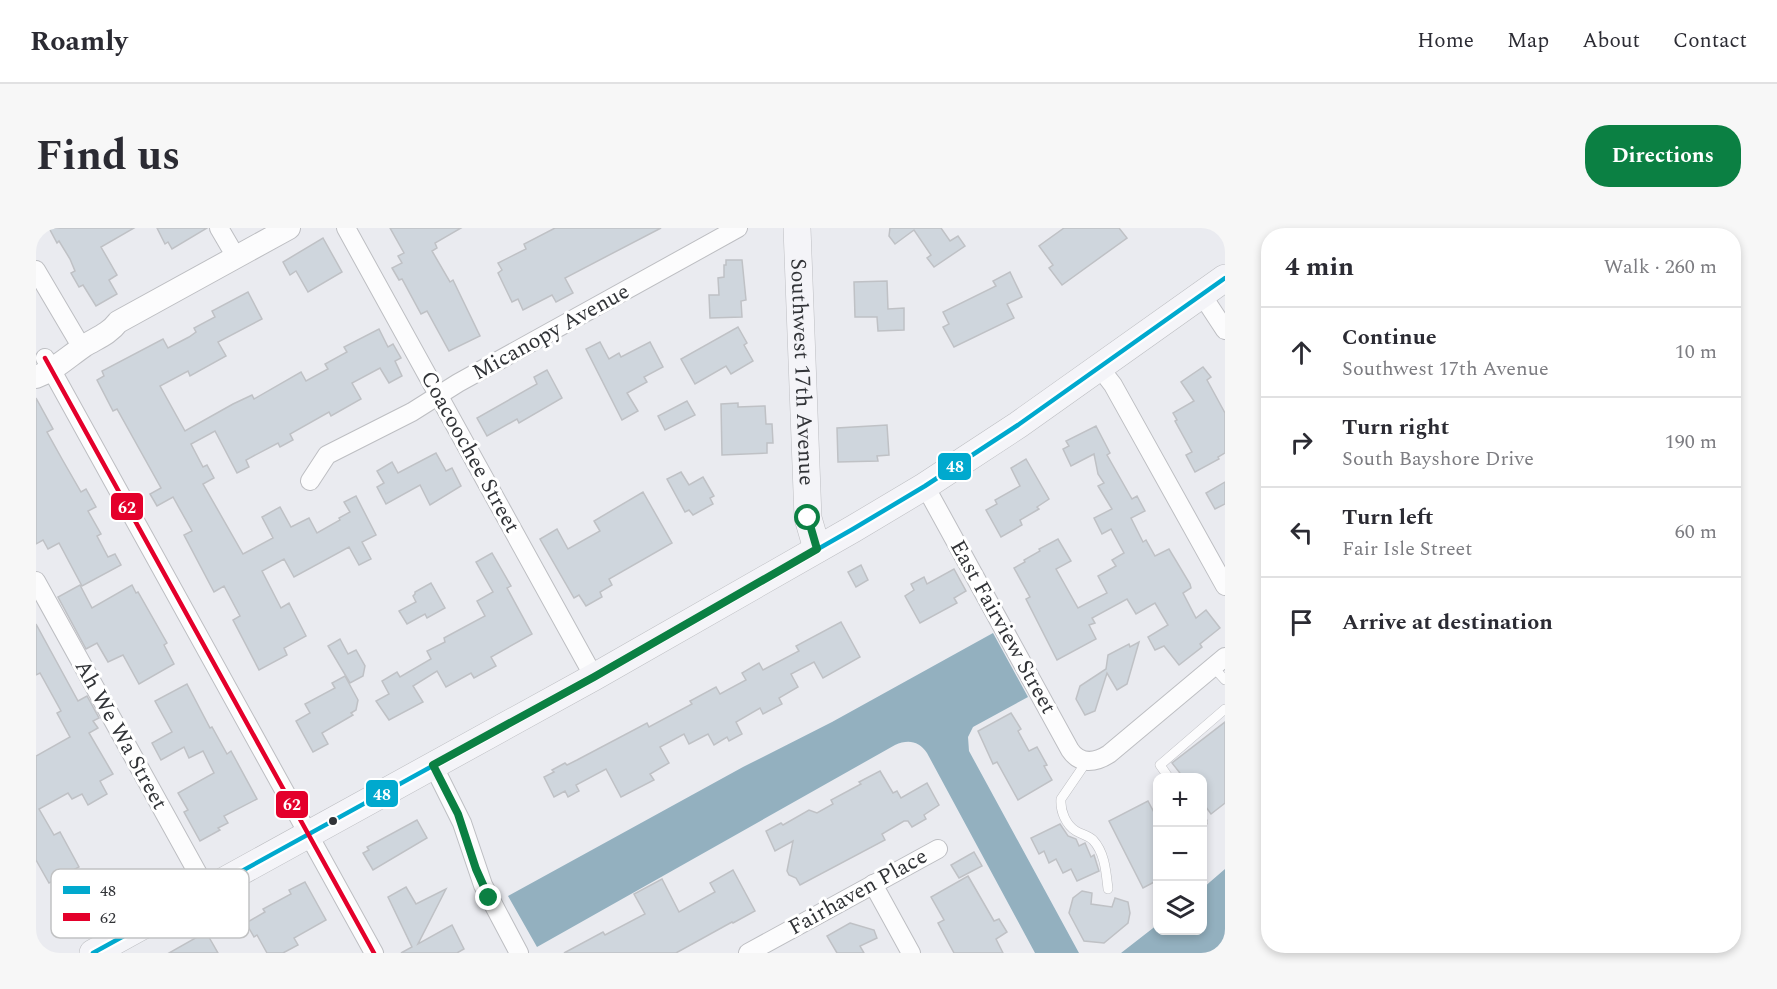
<!DOCTYPE html>
<html lang="en">
<head>
<meta charset="utf-8">
<style>
	:root { --surface:#fff; --page:#f7f7f7; --text:#2b2b33; --muted:#7c7c81; --line:#e1e1e2; --accent:#0b8043 }
	body { margin:0; font-family:Spectral,serif; background:var(--page); color:var(--text) }
	.controls { position:absolute; right:18px; bottom:18px; display:grid; overflow:hidden; border-radius:12px; box-shadow:0 3px 9px #0003 }
	.controls button { width:54px; height:54px; display:grid; place-items:center; padding:0; border:0; border-bottom:2px solid var(--line); background:var(--surface); color:var(--text); font:30px sans-serif }
	.stop { position:absolute; width:18px; height:18px; margin:-14px; border:4px solid #0b8043; border-radius:50%; background:#fff }
	.stop.end { background:#0b8043; border-color:#fff; box-shadow:0 2px 6px #0008 }
	.list { margin:0; padding:0; list-style:none }
	h2 { display:flex; justify-content:space-between; align-items:center; height:78px; margin:0; padding:0 24px; font-size:26px }
	h2 small { font-size:20px; font-weight:400; color:var(--muted) }
	.list li { display:grid; grid-template-columns:39px 1fr auto; gap:18px; align-items:center; box-sizing:border-box; height:90px; padding:0 24px; border-top:2px solid var(--line) }
	.list b { display:block; font-size:22px; white-space:nowrap }
	.list p { margin:0; font-size:20px; white-space:nowrap; color:var(--muted) }
	.list em { font-size:20px; font-style:normal; color:var(--muted) }
	.icon { flex:none; width:33px; height:33px; fill:none; stroke:currentColor; stroke-width:2; stroke-linecap:round; stroke-linejoin:round }
	.map { position:relative; flex:none; width:1189px; height:725px; overflow:hidden; border-radius:24px }
	header { display:flex; align-items:center; gap:36px; box-sizing:border-box; height:84px; padding:0 30px; background:var(--surface); border-bottom:2px solid var(--line) }
	header strong { font-size:28px }
	nav { display:flex; gap:33px; margin-inline-start:auto; font-size:21px }
	.intro { display:flex; align-items:center; justify-content:space-between; box-sizing:border-box; height:144px; padding:0 36px }
	h1 { margin:0; font-size:42px }
	.button { padding:15px 27px; border-radius:24px; background:var(--accent); color:#fff; font-size:21px; font-weight:700 }
	main { display:flex; gap:36px; padding:0 36px }
	aside { flex:1; background:var(--surface); border-radius:24px; box-shadow:0 3px 9px #0003 }
	.map>svg:first-child { display:block }
	.water { fill:#93b0bf }
	.building { fill:#cfd6dd; stroke:#bfc1c5; stroke-width:1.5 }
	.lines { fill:none; stroke-linecap:round; stroke-linejoin:round }
	.service-casing { stroke:#bdbec2; stroke-width:10 }
	.minor-casing { stroke:#bdbec2; stroke-width:20 }
	.tertiary-casing { stroke:#bdbec2; stroke-width:24 }
	.secondary-casing { stroke:#bdbec2; stroke-width:28 }
	.service { stroke:#fcfcfd; stroke-width:9 }
	.minor { stroke:#fcfcfd; stroke-width:18 }
	.tertiary { stroke:#fcfcfd; stroke-width:22 }
	.secondary { stroke:#f4f4f8; stroke-width:27 }
	.bus-1-casing { stroke:#fff; stroke-width:9 }
	.bus-2-casing { stroke:#fff; stroke-width:9 }
	.bus-1 { stroke:#00a9ce; stroke-width:4.5 }
	.bus-2 { stroke:#e4002b; stroke-width:4.5 }
	.route { stroke:#0b8043; stroke-width:8 }
	.bus-dot { fill:#313337; stroke:#fff; stroke-width:2 }
	.labels { text-anchor:middle; dominant-baseline:central; stroke-width:6; stroke-linejoin:round; paint-order:stroke }
	.street-label { font-size:22px; fill:#313337; stroke:#fff }
	.key { fill:#fff; stroke:#c1c2c3; stroke-width:1.5 }
	.key-label { font-size:16px; fill:#313337 }
	.line-badge { stroke:#fff; stroke-width:2 }
	.badge-label { font-size:16px; text-anchor:middle; font-weight:bold; fill:#fff }
</style>
</head>
<body>
<header>
<strong>Roamly</strong>
<nav><a>Home</a><a>Map</a><a>About</a><a>Contact</a></nav>
</header>
<div class="intro"><h1>Find us</h1><a class="button">Directions</a></div>
<main>
<div class="map">
<svg width="1189" height="725" viewBox="0 0 1189 725">
	<rect width="100%" height="100%" fill="#eaebf0"/>
	<!-- water -->
	<g class="water">
		<path d="M 957,405 L 992,469 L 937,499 L 932,509 L 933,523 L 1043,725 L 999,725 L 891,525 C 883,513 872,511 859,517 L 501,719 L 472,668 L 707,539 L 796,494 Z"/>
		<polygon points="1189,641 1189,725 1085,725 1121,697 1122,702 1166,702 1167,660"/>
	</g>
	<!-- building -->
	<g class="building">
		<polygon points="13,0 98,0 65,19 81,47 73,52 81,66 60,78 47,57 43,59 35,45 39,43 34,31 23,13 21,15"/>
		<polygon points="121,0 171,0 136,21 132,14 129,16"/>
		<polygon points="354,0 425,0 399,15 401,20 396,23 414,54 417,52 444,108 413,123 391,83 385,86 366,51 363,52 356,40 366,35 362,28 368,25"/>
		<polygon points="519,0 625,0 529,50 537,65 520,74 516,67 487,82 482,71 476,74 462,45 466,42 462,35 490,21 488,16"/>
		<polygon points="854,0 905,0 914,13 922,8 929,18 898,39 891,30 895,27 878,2 859,16 853,8"/>
		<polygon points="1028,0 1083,0 1091,10 1026,57 1013,40 1017,37 1003,18"/>
		<polygon points="287,10 306,44 272,64 260,43 254,47 247,34"/>
		<polygon points="690,32 706,32 710,72 705,73 706,89 674,90 673,67 683,67 682,50 688,49 688,37 690,37"/>
		<polygon points="974,44 986,69 971,76 978,90 918,119 907,99 913,96 907,84 960,58 957,53"/>
		<polygon points="851,53 852,81 868,80 868,102 842,103 841,89 819,89 818,54"/>
		<polygon points="212,64 226,91 182,114 190,128 154,148 152,143 124,158 149,203 197,176 216,167 218,171 265,144 270,153 292,141 289,136 311,124 308,119 343,101 352,119 357,116 365,130 359,133 366,148 353,155 344,140 316,155 325,171 295,188 293,184 254,206 257,212 244,219 242,215 210,232 213,239 201,245 179,203 155,216 167,239 171,237 178,250 167,256 207,326 237,310 226,289 244,279 255,299 273,290 281,305 304,292 303,290 314,284 308,274 320,268 340,307 326,314 335,331 323,337 313,319 258,349 248,331 226,343 245,380 253,375 270,408 248,420 251,427 223,442 197,392 204,388 188,358 178,364 148,307 156,303 137,269 121,278 114,266 125,260 81,181 77,183 61,152 68,148 66,143 127,111 132,120 153,109 160,104 158,100 179,89 176,83"/>
		<polygon points="702,99 711,115 708,117 717,133 695,146 690,138 659,156 645,131"/>
		<polygon points="564,114 573,131 583,125 585,129 614,114 627,139 608,149 611,154 591,165 602,183 586,192 550,121"/>
		<polygon points="1167,139 1175,149 1171,152 1189,185 1189,225 1182,229 1183,231 1159,244 1150,227 1156,224 1139,193 1141,192 1137,185 1158,173 1145,154"/>
		<polygon points="511,142 526,170 483,195 481,191 451,208 441,190 501,156 498,149"/>
		<polygon points="0,170 17,201 11,204 26,231 45,264 50,261 60,279 52,283 65,306 61,308 72,329 79,326 85,337 46,358 23,315 12,321 7,312 0,316"/>
		<polygon points="651,173 659,187 629,202 622,188"/>
		<polygon points="702,175 702,179 729,178 730,196 736,196 737,215 731,215 731,225 686,227 685,176"/>
		<polygon points="851,197 853,227 841,228 842,233 802,234 801,200"/>
		<polygon points="1060,198 1074,225 1071,227 1096,271 1101,268 1109,283 1095,290 1107,314 1110,312 1119,328 1133,321 1154,356 1155,360 1147,365 1160,390 1170,382 1184,400 1164,416 1166,419 1143,437 1128,418 1119,422 1112,409 1132,397 1119,375 1100,386 1091,371 1056,390 1059,395 1053,397 1060,411 1021,432 990,371 994,369 978,340 989,334 988,332 1004,323 1003,321 1022,311 1035,333 1020,341 1042,380 1071,365 1062,348 1080,338 1076,332 1088,325 1075,301 1066,306 1058,290 1076,281 1062,258 1068,255 1062,246 1058,226 1035,238 1027,221 1033,218 1030,213"/>
		<polygon points="400,225 410,243 416,240 425,258 394,277 384,257 350,276 341,259 348,255 341,243 356,234 362,245"/>
		<polygon points="990,231 1013,271 1001,279 1003,281 984,292 986,297 965,309 950,282 961,276 959,272 984,258 975,240"/>
		<polygon points="645,244 653,257 667,249 678,268 674,270 677,276 657,287 653,282 649,284 631,251"/>
		<polygon points="1189,254 1189,276 1179,281 1170,265"/>
		<polygon points="607,264 636,315 573,351 576,357 564,364 566,369 550,378 543,367 538,370 504,311 521,301 532,321 564,303 558,293"/>
		<polygon points="456,325 475,358 471,360 496,406 455,429 460,438 438,450 435,445 410,459 401,443 377,458 387,474 353,492 340,473 353,466 346,453 361,444 364,449 395,431 391,423 409,414 408,410 449,388 441,373 457,364 440,334"/>
		<polygon points="825,337 832,352 820,359 812,344"/>
		<polygon points="918,341 930,363 918,370 921,375 884,395 869,368 878,362 875,356 888,349 891,356"/>
		<polygon points="395,355 409,380 391,390 389,386 371,396 363,383 380,374 377,368 379,366 379,364"/>
		<polygon points="44,357 56,380 96,357 100,365 102,364 131,415 128,417 138,436 103,456 87,427 72,434 61,415 50,421 22,369"/>
		<polygon points="805,394 824,429 787,450 778,434 755,446 762,459 743,470 746,476 727,486 724,480 700,494 706,506 693,513 691,509 678,517 672,506 653,516 648,506 624,519 633,535 614,546 618,552 585,569 570,541 540,557 543,563 532,569 529,563 518,569 508,549 518,544 516,542 529,535 531,537 541,532 611,495 613,499 656,476 654,473 680,459 684,466 710,452 706,445 723,435 727,442 763,423 760,418"/>
		<polygon points="0,396 42,473 51,468 63,490 57,493 62,500 53,505 77,546 64,553 71,566 52,577 46,566 36,571 32,565 3,581 18,607 24,604 43,639 13,655 0,632 0,528 34,509 21,485 25,483 4,445 0,447"/>
		<polygon points="304,411 312,426 320,422 329,438 327,448 314,455 292,418"/>
		<polygon points="1103,414 1091,456 1081,462 1071,445 1059,483 1049,487 1040,471 1044,458 1070,441 1072,427 1093,416 1094,419"/>
		<polygon points="309,448 322,472 320,482 315,485 317,487 286,505 292,516 277,524 260,493 274,485 269,476 299,460 296,455"/>
		<polygon points="151,456 174,500 176,499 191,526 195,523 221,571 188,588 192,595 182,600 184,602 164,613 148,584 152,582 142,565 178,545 167,523 153,530 148,519 125,532 116,515 136,504 119,473"/>
		<polygon points="975,485 985,501 982,503 993,523 1001,519 1011,537 1008,538 1016,552 982,572 961,534 957,536 942,503"/>
		<polygon points="1189,494 1189,575 1175,586 1167,575 1167,549 1147,549 1136,535"/>
		<polygon points="844,543 857,565 861,563 865,570 891,555 903,577 888,587 890,591 876,599 872,593 868,593 846,606 849,612 764,657 760,650 753,647 751,643 757,613 739,623 730,603 745,595 747,597 773,582 781,585 797,576 795,572 825,556 823,554"/>
		<polygon points="1112,573 1122,592 1122,652 1107,660 1073,593"/>
		<polygon points="381,592 391,610 337,642 327,625 333,622 331,619"/>
		<polygon points="1024,596 1032,608 1040,611 1043,618 1049,615 1055,629 1058,627 1063,643 1041,653 1035,641 1027,645 1020,631 1013,635 1008,623 1003,626 995,610"/>
		<polygon points="938,624 946,638 923,650 915,637"/>
		<polygon points="697,642 719,683 697,695 696,694 640,725 528,725 567,704 569,707 609,686 598,666 626,651 643,684 679,664 674,655"/>
		<polygon points="932,648 958,693 963,691 971,704 960,711 967,725 918,725 902,695 908,692 895,669"/>
		<polygon points="269,654 290,692 258,710 262,717 247,725 231,725 221,707 218,709 210,695 229,684 227,681 255,666 253,662"/>
		<polygon points="370,659 380,676 410,661 382,716 416,697 428,721 421,725 365,725 376,719 352,669"/>
		<polygon points="1046,663 1056,665 1055,676 1076,679 1079,670 1092,674 1094,685 1092,695 1068,715 1048,713 1033,685 1037,670"/>
		<polygon points="814,695 838,702 841,710 824,718 828,725 801,725 791,708"/>
		<polygon points="170,704 182,725 133,725"/>
	</g>
	<g class="lines">
		<!-- service casing -->
		<g class="service-casing">
			<g id="service">
				<polyline points="1177,439 1189,452"/>
				<path d="M 1051,533 L 1025,571 C 1024,583 1030,597 1040,603 C 1045,606 1053,608 1057,612 C 1069,625 1070,644 1072,661"/>
				<polyline points="1133,550 1124,537 1189,481"/>
				<polyline points="1166,594 1167,594"/>
			</g>
		</g>
		<!-- minor casing -->
		<g class="minor-casing">
			<g id="minor">
				<polyline points="183,0 200,29"/>
				<polyline points="310,0 558,449"/>
				<polyline points="0,42 46,120"/>
				<polyline points="1166,67 1189,102"/>
				<polyline points="9,130 338,725"/>
				<polyline points="1064,140 1077,157 1189,358"/>
				<polyline points="274,253 291,227 376,184 422,155 702,0"/>
				<path d="M 889,258 L 1034,522 C 1044,537 1059,535 1073,526 L 1189,429"/>
				<polyline points="0,353 171,662"/>
				<polyline points="397,537 426,595 447,657 483,725"/>
				<polyline points="837,656 875,725"/>
				<polyline points="712,725 902,621"/>
			</g>
		</g>
		<!-- tertiary casing -->
		<g class="tertiary-casing">
			<path id="tertiary" d="M 0,149 C 19,142 32,129 48,118 C 61,110 73,106 82,94 L 253,0"/>
		</g>
		<!-- secondary casing -->
		<g class="secondary-casing">
			<g id="secondary">
				<path id="s1" d="M 761,0 L 772,290 L 781,321"/>
				<polyline points="57,725 558,449 817,301 889,258 982,197 1189,50"/>
			</g>
		</g>
		<!-- service -->
		<use href="#service" class="service"/>
		<!-- minor -->
		<use href="#minor" class="minor"/>
		<!-- tertiary -->
		<use href="#tertiary" class="tertiary"/>
		<!-- secondary -->
		<use href="#secondary" class="secondary"/>
		<!-- bus-1 casing -->
		<g class="bus-1-casing">
			<polyline id="bus-1" points="57,725 558,449 817,301 889,258 982,197 1189,50"/>
		</g>
		<!-- bus-2 casing -->
		<g class="bus-2-casing">
			<polyline id="bus-2" points="9,130 338,725"/>
		</g>
		<!-- bus-1 -->
		<use href="#bus-1" class="bus-1"/>
		<!-- bus-2 -->
		<use href="#bus-2" class="bus-2"/>
	</g>
	<g class="lines">
		<!-- route -->
		<polyline class="route" points="453,670 440,641 422,586 397,537 558,449 781,321 772,290"/>
	</g>
	<!-- markers -->
	<circle class="bus-dot" cx="297" cy="593" r="5"/>
	<g class="labels">
		<!-- street labels -->
		<g class="street-label">
			<text transform="translate(515 104) rotate(-29)">Micanopy Avenue</text>
			<text stroke="none"><textPath href="#s1" startOffset="144">Southwest 17th Avenue</textPath></text>
			<text transform="translate(434 224) rotate(61)">Coacoochee Street</text>
			<text transform="translate(967 399) rotate(61)">East Fairview Street</text>
			<text transform="translate(85 507) rotate(61)">Ah We Wa Street</text>
			<text transform="translate(822 664) rotate(-29)">Fairhaven Place</text>
		</g>
	</g>
	<!-- legend -->
	<rect x="15" y="641" width="198" height="69" rx="9" class="key"/>
	<rect x="27" y="658" width="27" height="8" fill="#00a9ce"/>
	<rect x="27" y="685" width="27" height="8" fill="#e4002b"/>
	<g class="key-label">
		<text x="64" y="668">48</text>
		<text x="64" y="695">62</text>
	</g>
	<g class="line-badge">
		<rect x="901" y="224" width="35" height="29" rx="6" fill="#00a9ce"/>
		<rect x="74" y="264" width="34" height="29" rx="6" fill="#e4002b"/>
		<rect x="329" y="551" width="34" height="29" rx="6" fill="#00a9ce"/>
		<rect x="239" y="562" width="34" height="29" rx="6" fill="#e4002b"/>
	</g>
	<g class="badge-label">
		<text x="919" y="244">48</text>
		<text x="91" y="285">62</text>
		<text x="346" y="572">48</text>
		<text x="256" y="582">62</text>
	</g>
</svg>
<div class="controls">
<button>+</button>
<button>−</button>
<button><svg class="icon" aria-label="layers" viewBox="0 0 24 24"><path d="M12 4l9 5-9 5-9-5zM3 14l9 5 9-5"/></svg></button>
</div>
<div class="stop" style="left:772px;top:290px"></div>
<div class="stop end" style="left:453px;top:670px"></div>
</div>
<aside>
<h2>4 min<small>Walk · 260 m</small></h2>
<ul class="list">
<li><svg class="icon" aria-label="ahead" viewBox="0 0 24 24"><path d="M12 20V5M6 11l6-6 6 6"/></svg><div><b>Continue</b><p>Southwest 17th Avenue</p></div><em>10 m</em></li>
<li><svg class="icon" aria-label="right" viewBox="0 0 24 24"><path d="M7 20v-9h11M14 6l5 5-5 5"/></svg><div><b>Turn right</b><p>South Bayshore Drive</p></div><em>190 m</em></li>
<li><svg class="icon" aria-label="left" viewBox="0 0 24 24"><path d="M17 20v-9H6M10 6l-5 5 5 5"/></svg><div><b>Turn left</b><p>Fair Isle Street</p></div><em>60 m</em></li>
<li><svg class="icon" aria-label="arrive" viewBox="0 0 24 24"><path d="M6 21V4h12l-3 4 3 4H6"/></svg><div><b>Arrive at destination</b></div></li>
</ul>
</aside>
</main>
</body>
</html>
